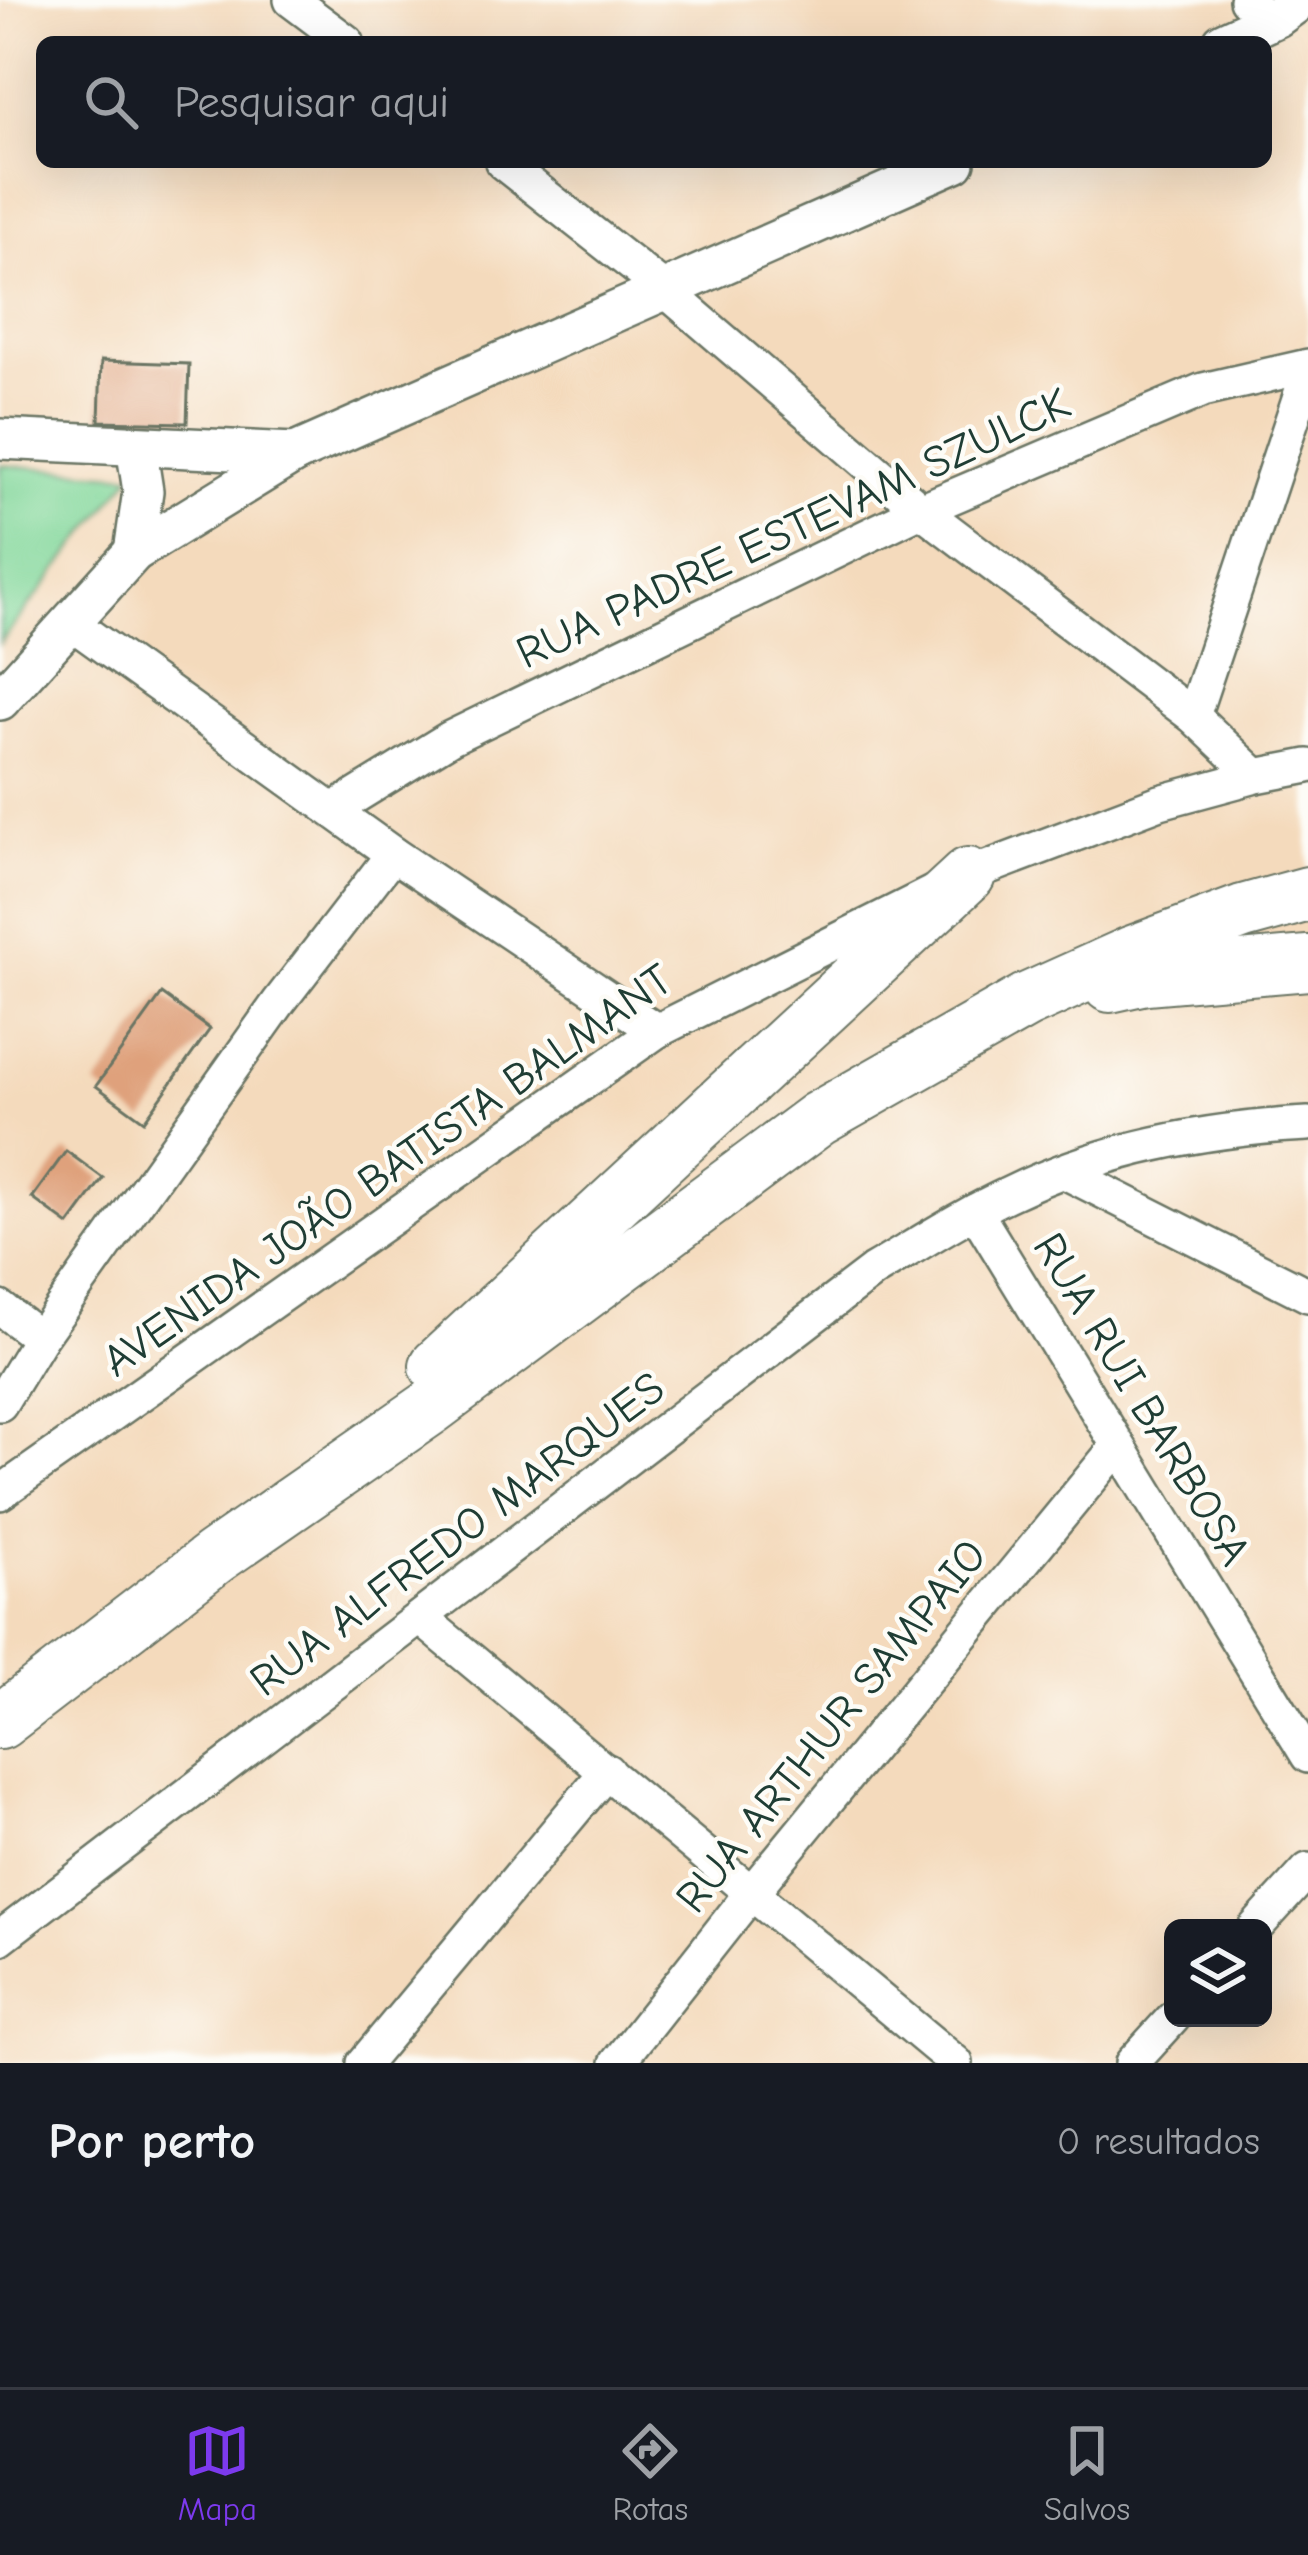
<!DOCTYPE html>
<html lang="pt">
<head>
<meta charset="utf-8">
<style>
	:root { --surface:#171b24; --page:#242831; --text:#f1f3f6; --muted:#9ea1a6; --line:#363941; --accent:#7c3aed }
	body { margin:0; font-family:"Comic Neue",sans-serif; background:var(--page); color:var(--text) }
	.controls { position:absolute; right:36px; bottom:36px; display:grid; overflow:hidden; border-radius:18px; box-shadow:0 12px 48px #0002 }
	.controls button { width:108px; height:108px; display:grid; place-items:center; padding:0; border:0; border-bottom:3px solid var(--line); background:var(--surface); color:var(--text); font:60px sans-serif }
	.list { margin:0; padding:0; list-style:none }
	h2 { display:flex; justify-content:space-between; align-items:center; height:156px; margin:0; padding:0 48px; font-size:51px }
	h2 small { font-size:39px; font-weight:400; color:var(--muted) }
	.icon { flex:none; width:66px; height:66px; fill:none; stroke:currentColor; stroke-width:2; stroke-linecap:round; stroke-linejoin:round }
	.map { position:relative; flex:none; width:1308px; height:2063px; overflow:hidden }
	.search { position:absolute; background:var(--surface); box-shadow:0 12px 48px #0002; left:36px; right:36px; top:36px; height:132px; display:flex; align-items:center; gap:30px; box-sizing:border-box; padding:0 42px; border-radius:18px; color:var(--muted); font-size:45px }
	.sheet { height:324px; background:var(--surface) }
	nav { display:flex; justify-content:space-around; align-items:center; box-sizing:border-box; height:168px; border-top:3px solid var(--line); background:var(--surface); font-size:33px; color:var(--muted) }
	nav a { display:grid; justify-items:center; gap:6px }
	nav .on { color:var(--accent) }
	.map>svg:first-child { display:block }
	.green { fill:#81d79a; stroke:#508a67; stroke-width:3 }
	.building { fill:#dfa17b }
	.lines { fill:none; stroke-linecap:round; stroke-linejoin:round }
	.minor-casing { stroke:#6a7464; stroke-width:38 }
	.tertiary-casing { stroke:#6a7464; stroke-width:44 }
	.trunk-casing { stroke:#6a7464; stroke-width:58 }
	.minor { stroke:#fff; stroke-width:33 }
	.tertiary { stroke:#fff; stroke-width:39 }
	.trunk { stroke:#fff; stroke-width:54 }
	.labels { text-anchor:middle; dominant-baseline:central; stroke-width:9; stroke-linejoin:round; paint-order:stroke }
	.street-label { font-size:45px; fill:#1f3d34; stroke:#fdfcf7 }
</style>
</head>
<body>
<div class="map">
<svg width="1308" height="2063" viewBox="0 0 1308 2063">
	<rect width="100%" height="100%" fill="#fdfcf7"/>
	<filter id="ink" filterUnits="userSpaceOnUse"><feTurbulence type="fractalNoise" baseFrequency=".00833" numOctaves="2"/><feDisplacementMap in="SourceGraphic" scale="24" xChannelSelector="R" yChannelSelector="G"/><feConvolveMatrix kernelMatrix="1 2 1 2 8 2 1 2 1" color-interpolation-filters="sRGB"/></filter>
	<filter id="wash" filterUnits="userSpaceOnUse"><feTurbulence type="fractalNoise" baseFrequency=".004" numOctaves="4" result="noise"/><feDisplacementMap in="SourceGraphic" scale="48" xChannelSelector="R" yChannelSelector="G"/><feGaussianBlur stdDeviation="2.7" result="paint"/><feColorMatrix in="noise" values="0 0 0 0 0 0 0 0 0 0 0 0 0 0 0 0 0 1.4 0 .05"/><feComposite in="paint" operator="in"/></filter>
	<g filter="url(#wash)">
		<rect width="100%" height="100%" fill="#f4dabc"/>
		<!-- green -->
		<polygon class="green" points="0,465 132,475 0,643"/>
		<g id="blocks">
			<!-- building -->
			<g class="building">
				<polygon points="101,361 189,364 187,423 99,421"/>
				<polygon points="162,994 210,1029 144,1121 96,1086"/>
				<polygon points="66,1151 103,1178 69,1225 32,1198"/>
			</g>
		</g>
	</g>
	<g filter="url(#ink)">
		<use href="#blocks" fill-opacity="0" stroke="#6a7464" stroke-width="3"/>
		<g class="lines">
			<!-- minor casing -->
			<g class="minor-casing">
				<g id="minor">
					<polyline points="291,0 347,42"/>
					<polyline points="1246,0 1270,21"/>
					<polyline points="502,162 666,291 921,510 1193,716 1256,776"/>
					<polyline points="70,622 393,854 657,1031"/>
					<polyline points="1193,716 1308,372"/>
					<polyline points="333,810 450,738 921,510 1203,390 1308,366"/>
					<polyline points="1063,1171 1308,1295"/>
					<polyline points="975,1211 1308,1756"/>
					<polyline points="0,1308 40,1338"/>
					<polyline points="0,1404 40,1338 279,1002 393,854"/>
					<polyline points="0,1493 657,1031 968,875 1160,802 1256,776 1308,766"/>
					<polyline points="422,1619 956,2063"/>
					<polyline points="1255,1928 1308,1870"/>
					<path d="M 0,1938 L 873,1271 C 919,1244 963,1215 1011,1193 C 1104,1148 1206,1129 1308,1124"/>
					<polyline points="364,2063 607,1771"/>
					<polyline points="617,2063 752,1892 1117,1447"/>
					<polyline points="1132,2063 1173,2018"/>
				</g>
			</g>
			<!-- tertiary casing -->
			<g class="tertiary-casing">
				<g id="tertiary">
					<polyline points="1223,42 1277,17 1300,0"/>
					<polyline points="0,439 295,453"/>
					<polyline points="134,552 143,491 136,446"/>
					<polyline points="0,700 134,552 295,453 955,162"/>
				</g>
			</g>
			<!-- trunk casing -->
			<g class="trunk-casing">
				<g id="trunk">
					<polyline points="1110,985 1146,977 1308,963"/>
					<polyline points="437,1366 968,875"/>
					<polyline points="0,1722 215,1557 430,1408 818,1119 1026,1001 1133,953 1243,912 1308,894"/>
				</g>
			</g>
			<!-- minor -->
			<use href="#minor" class="minor"/>
			<!-- tertiary -->
			<use href="#tertiary" class="tertiary"/>
			<!-- trunk -->
			<use href="#trunk" class="trunk"/>
		</g>
	</g>
	<g class="labels">
		<!-- street labels -->
		<g class="street-label">
			<text transform="translate(793 528) rotate(-25)">RUA PADRE ESTEVAM SZULCK</text>
			<text transform="translate(387 1170) rotate(-35)">AVENIDA JOÃO BATISTA BALMANT</text>
			<text transform="translate(1142 1399) rotate(59)">RUA RUI BARBOSA</text>
			<text transform="translate(457 1534) rotate(-37)">RUA ALFREDO MARQUES</text>
			<text transform="translate(831 1726) rotate(-51)">RUA ARTHUR SAMPAIO</text>
		</g>
	</g>
</svg>
<div class="controls">
<button><svg class="icon" aria-label="layers" viewBox="0 0 24 24"><path d="M12 4l9 5-9 5-9-5zM3 14l9 5 9-5"/></svg></button>
</div>
<div class="search"><svg class="icon" aria-label="search" viewBox="0 0 24 24"><circle cx="10" cy="10" r="6"/><path d="M15 15l6 6"/></svg>Pesquisar aqui</div>
</div>
<section class="sheet">
<h2>Por perto<small>0 resultados</small></h2>
<ul class="list">
</ul>
</section>
<nav>
<a class="on"><svg class="icon" aria-label="map" viewBox="0 0 24 24"><path d="M3 6l6-2 6 2 6-2v14l-6 2-6-2-6 2zM9 4v14M15 6v14"/></svg>Mapa</a>
<a><svg class="icon" aria-label="directions" viewBox="0 0 24 24"><path d="M12 3l9 9-9 9-9-9zM9 14v-3h6M13 9l2 2-2 2"/></svg>Rotas</a>
<a><svg class="icon" aria-label="saved" viewBox="0 0 24 24"><path d="M7 4h10v16l-5-4-5 4z"/></svg>Salvos</a>
</nav>
</body>
</html>
